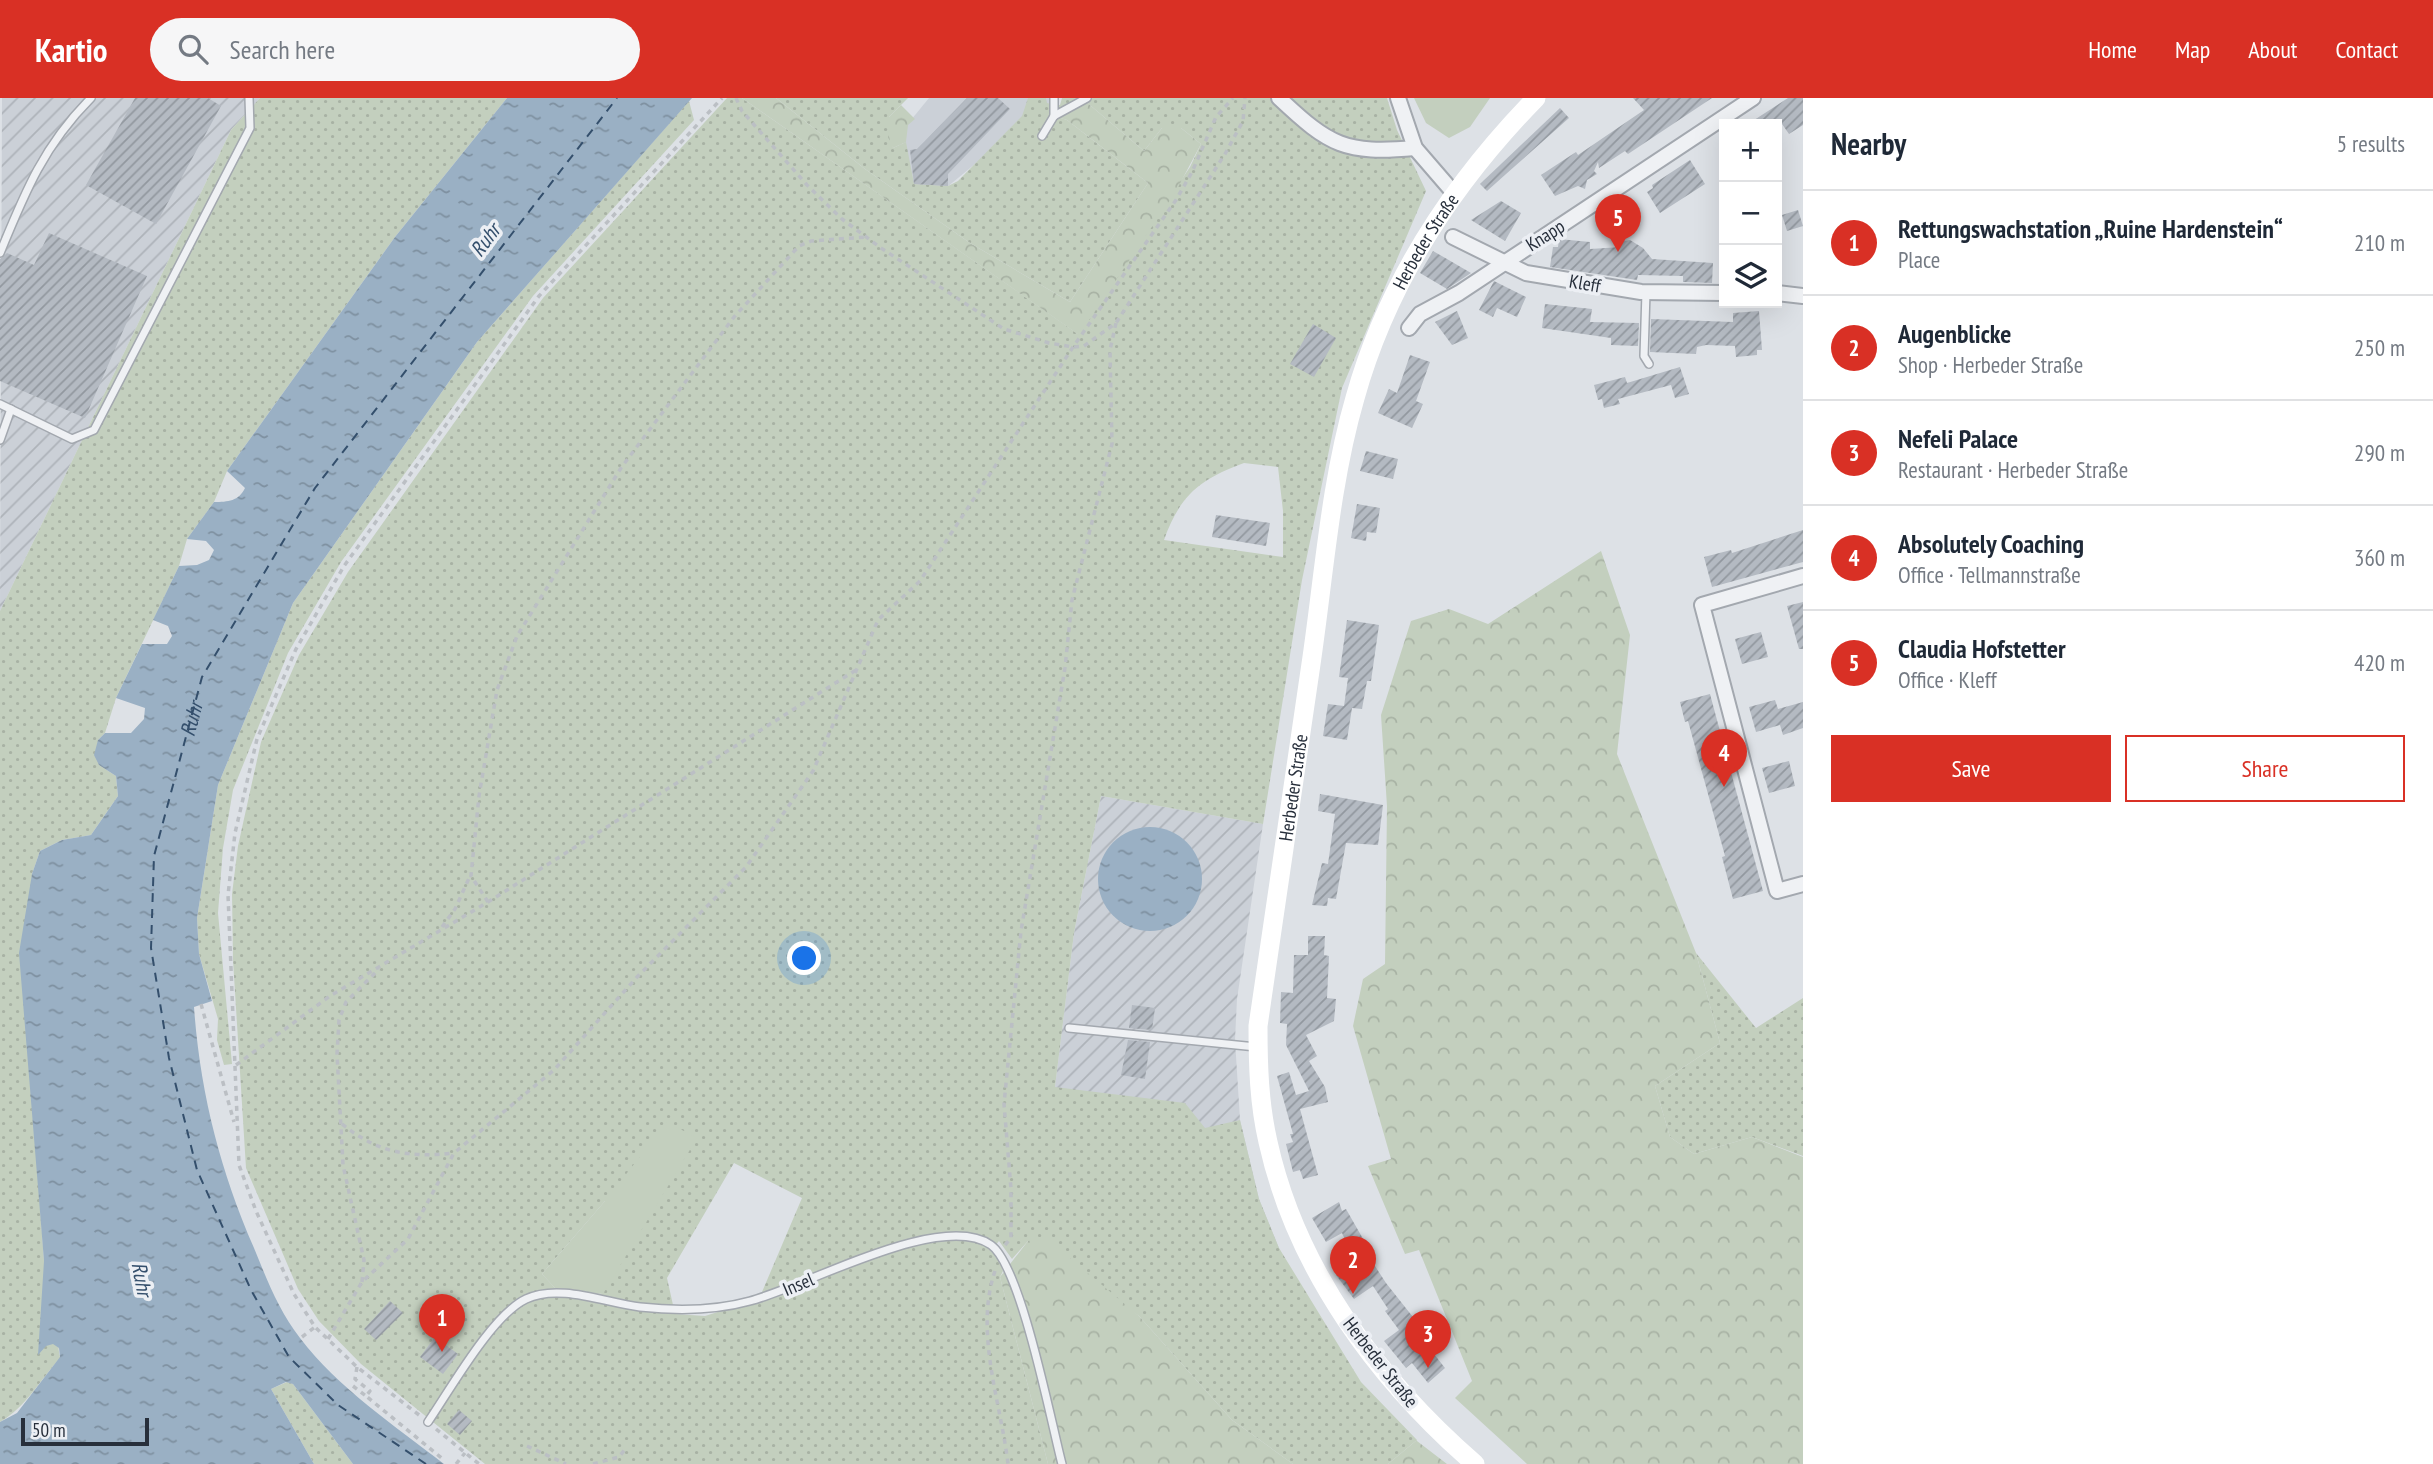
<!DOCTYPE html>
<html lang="en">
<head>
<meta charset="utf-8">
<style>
	:root { --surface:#fff; --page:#f6f6f7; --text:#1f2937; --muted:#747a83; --line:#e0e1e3; --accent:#d93025 }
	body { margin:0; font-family:"PT Sans Narrow",sans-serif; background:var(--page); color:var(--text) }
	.controls { position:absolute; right:21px; top:21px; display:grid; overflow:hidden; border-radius:0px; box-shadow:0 7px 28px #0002 }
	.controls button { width:63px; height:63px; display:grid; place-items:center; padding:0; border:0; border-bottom:2px solid var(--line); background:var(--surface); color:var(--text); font:35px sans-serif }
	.scale { position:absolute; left:21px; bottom:18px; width:128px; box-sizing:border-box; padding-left:7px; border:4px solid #272f3b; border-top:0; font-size:19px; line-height:24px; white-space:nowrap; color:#272f3b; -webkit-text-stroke:5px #eceff4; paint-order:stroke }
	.you { position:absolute; left:805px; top:861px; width:24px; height:24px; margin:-18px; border:5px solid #fff; border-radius:50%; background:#1a73e8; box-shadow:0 0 0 10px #1a73e833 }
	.badge { display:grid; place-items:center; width:46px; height:46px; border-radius:50%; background:var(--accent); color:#fff; font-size:23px; font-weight:700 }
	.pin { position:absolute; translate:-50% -58px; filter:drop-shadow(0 2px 4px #0008) }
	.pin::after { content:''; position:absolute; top:37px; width:24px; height:21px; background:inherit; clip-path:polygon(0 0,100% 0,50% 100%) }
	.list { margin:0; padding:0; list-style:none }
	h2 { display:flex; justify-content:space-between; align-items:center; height:91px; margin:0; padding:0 28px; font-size:30px }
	h2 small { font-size:23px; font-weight:400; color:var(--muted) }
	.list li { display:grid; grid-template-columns:46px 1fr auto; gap:21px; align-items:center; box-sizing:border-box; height:105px; padding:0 28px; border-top:2px solid var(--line) }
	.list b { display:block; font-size:26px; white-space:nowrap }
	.list p { margin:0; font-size:23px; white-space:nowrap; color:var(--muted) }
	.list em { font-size:23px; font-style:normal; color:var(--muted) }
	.actions { display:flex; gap:14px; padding:21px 28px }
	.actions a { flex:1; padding:16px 0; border:2px solid var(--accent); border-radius:0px; text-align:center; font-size:24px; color:var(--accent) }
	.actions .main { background:var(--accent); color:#fff }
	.icon { flex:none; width:38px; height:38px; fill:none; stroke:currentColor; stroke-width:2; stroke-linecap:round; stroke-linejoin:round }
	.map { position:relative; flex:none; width:1803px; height:1366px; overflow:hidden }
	header { display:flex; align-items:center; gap:42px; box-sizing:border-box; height:98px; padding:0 35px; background:var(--accent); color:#fff }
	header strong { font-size:33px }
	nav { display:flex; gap:38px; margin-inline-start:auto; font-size:24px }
	.search { width:490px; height:63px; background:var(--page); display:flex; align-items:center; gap:18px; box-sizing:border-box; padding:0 24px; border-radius:38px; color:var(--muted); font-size:26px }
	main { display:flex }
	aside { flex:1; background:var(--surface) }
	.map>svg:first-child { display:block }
	.built { fill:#cbd0d7 }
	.industrial { fill:url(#industrial-furrows) }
	.grass { fill:url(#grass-dots); fill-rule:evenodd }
	.forest { fill:url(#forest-crowns) }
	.green { fill:#c3cfbe }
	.water { fill:url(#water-ripples) }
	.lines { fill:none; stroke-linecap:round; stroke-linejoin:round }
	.ferry { stroke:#344f6c; stroke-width:2; stroke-dasharray:9 7; stroke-linecap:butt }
	.building { fill:url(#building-hatch) }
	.lane-casing { stroke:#a3a8af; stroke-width:10 }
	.street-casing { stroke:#a3a8af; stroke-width:18 }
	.path { stroke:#bbbfc4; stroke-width:3.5; stroke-dasharray:5 5; stroke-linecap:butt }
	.lane { stroke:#eff1f4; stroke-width:7 }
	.street { stroke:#eff1f4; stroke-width:14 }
	.secondary { stroke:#fff; stroke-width:19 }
	.labels { text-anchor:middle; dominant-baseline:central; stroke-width:7; stroke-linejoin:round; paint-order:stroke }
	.street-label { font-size:19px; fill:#272f3b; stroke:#eceff4 }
	.water-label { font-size:21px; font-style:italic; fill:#344f6c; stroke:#eceff4 }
</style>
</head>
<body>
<header>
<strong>Kartio</strong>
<div class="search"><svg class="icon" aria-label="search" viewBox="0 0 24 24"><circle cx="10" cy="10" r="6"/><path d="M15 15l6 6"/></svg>Search here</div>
<nav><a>Home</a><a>Map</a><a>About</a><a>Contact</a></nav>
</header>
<main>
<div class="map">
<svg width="1803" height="1366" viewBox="0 0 1803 1366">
	<defs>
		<pattern id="industrial-furrows" width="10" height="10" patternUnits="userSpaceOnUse" patternTransform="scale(1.75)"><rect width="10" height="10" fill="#cbd0d7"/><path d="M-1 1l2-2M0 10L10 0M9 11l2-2" fill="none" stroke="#aeb3b9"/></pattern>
		<pattern id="grass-dots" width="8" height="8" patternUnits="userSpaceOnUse" patternTransform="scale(1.75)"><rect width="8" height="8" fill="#c3cfbe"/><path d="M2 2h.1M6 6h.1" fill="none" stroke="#a8b2a4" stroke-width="1.8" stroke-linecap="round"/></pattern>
		<pattern id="forest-crowns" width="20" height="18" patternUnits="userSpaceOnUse" patternTransform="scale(1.75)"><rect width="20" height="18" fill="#c3cfbe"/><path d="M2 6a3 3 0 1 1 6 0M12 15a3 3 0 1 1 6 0" fill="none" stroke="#a8b2a4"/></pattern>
		<pattern id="water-ripples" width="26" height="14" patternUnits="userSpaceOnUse" patternTransform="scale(1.75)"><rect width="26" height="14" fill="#9ab0c4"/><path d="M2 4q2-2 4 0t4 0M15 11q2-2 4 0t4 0" fill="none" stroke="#7e90a0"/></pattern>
		<pattern id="building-hatch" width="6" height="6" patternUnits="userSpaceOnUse" patternTransform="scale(1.75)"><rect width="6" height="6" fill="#b4bac2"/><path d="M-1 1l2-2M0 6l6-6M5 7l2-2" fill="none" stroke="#92989f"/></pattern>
	</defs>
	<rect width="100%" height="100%" fill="#dde1e6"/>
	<!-- built -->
	<polygon class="built" points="929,0 1055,0 935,99 908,90 902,33"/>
	<!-- industrial -->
	<g class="industrial">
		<polygon points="2,0 260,0 231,32 0,513"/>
		<polygon points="1101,698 1263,726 1237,901 1235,942 1240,1022 1259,1101 1303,1209 1055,989 1074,835"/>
	</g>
	<!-- grass -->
	<g class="grass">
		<path d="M 260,0 L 507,0 L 395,139 L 227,373 L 214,404 L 187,441 L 179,468 L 116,600 L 105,635 L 98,642 L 99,667 L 116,678 L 118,698 L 91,737 L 62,742 L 40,753 L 32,776 L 30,967 L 44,1163 L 60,1260 C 41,1281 25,1310 0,1324 L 0,513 L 231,32 Z"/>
		<path d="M 727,0 L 742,0 L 1078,236 L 1190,69 L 1201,46 L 1181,30 L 1162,30 L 1144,53 L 1084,2 L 1055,18 L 1067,22 L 1148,85 L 1070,204 L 970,145 L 865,71 L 776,0 L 908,0 L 889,19 L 893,50 L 906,44 L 914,86 L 948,88 L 958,83 L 1022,18 L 1028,0 L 1046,0 L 1047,5 L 1060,7 L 1062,0 L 1387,0 L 1397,32 L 1426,93 L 1342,290 L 1302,482 L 1263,726 L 1101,698 L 1074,835 L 1055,989 L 1185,1005 L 1205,1030 L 1240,1022 L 1259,1101 L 1279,1150 L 1361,1284 L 1417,1342 L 1388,1366 L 1293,1366 L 1232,1322 L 1139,1218 L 1028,1143 L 1012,1161 L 999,1143 L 994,1149 L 1003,1173 L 1000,1179 L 1048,1366 L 485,1366 L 361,1266 L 319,1223 L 298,1191 L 246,1070 L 233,862 L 232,796 L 238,748 L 261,644 L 299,557 L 348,474 L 543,200 ZM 1244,365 L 1278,369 L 1283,413 L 1283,459 L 1164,442 C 1180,397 1200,381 1244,365 ZM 734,1065 L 802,1100 L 759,1201 L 705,1218 L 675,1216 L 667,1180 ZM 605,1103 L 603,1196 L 555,1190 L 542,1176 Z"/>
		<polygon points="689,3 694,22 533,198 341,464 288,555 233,692 223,750 218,815 232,966 224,967 217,942 218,921 199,856 197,820 218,687 293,505 477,244"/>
		<polygon points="1696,855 1756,930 1803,900 1803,1058 1752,1039 1694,1056 1670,1039 1655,988 1720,945"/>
		<polygon points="287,1284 293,1286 353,1366 314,1366 271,1291"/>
	</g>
	<!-- forest -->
	<g class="forest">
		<polygon points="742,0 776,0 865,71 970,145 1070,204 1148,85 1067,22 1054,18 1084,2 1144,53 1162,30 1181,30 1201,46 1176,93 1079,237"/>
		<polygon points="901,7 915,21 908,27 906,44 893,50 888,39 889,19"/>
		<polygon points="1601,453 1630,537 1617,656 1696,855 1720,945 1655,988 1670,1039 1694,1056 1752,1039 1803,1059 1803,1366 1527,1366 1455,1300 1472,1283 1419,1152 1405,1156 1368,1068 1391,1061 1353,928 1363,881 1385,866 1387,708 1381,617 1411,523 1449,511 1488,526"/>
		<polygon points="1046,1140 1139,1218 1232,1322 1293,1366 1048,1366 1000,1179 1028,1143"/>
		<polygon points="1417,1342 1417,1343 1447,1366 1388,1366"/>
	</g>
	<!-- green -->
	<g class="green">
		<polygon points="1414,0 1490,0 1470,29 1449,40 1426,25"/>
		<polygon points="667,1024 697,1040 603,1196 555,1190 542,1176 605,1103"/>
	</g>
	<!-- water -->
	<g class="water">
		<path d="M 507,0 L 692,0 L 477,244 L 293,505 L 218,687 L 197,820 L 199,856 L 212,903 L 194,909 C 200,994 220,1072 254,1150 C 267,1182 279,1213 300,1240 C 338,1290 395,1328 444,1366 L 353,1366 L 293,1286 L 286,1284 L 271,1291 L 314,1366 L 0,1366 L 0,1324 L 17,1315 L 60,1259 L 59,1250 L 53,1246 L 46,1248 L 38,1257 L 44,1163 L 19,855 L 32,776 L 40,753 L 62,742 L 91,737 L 118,698 L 116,678 L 99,667 L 94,657 L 98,642 L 105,635 L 131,635 L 144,621 L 145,610 L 116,600 L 142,546 L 167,546 L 172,538 L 168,528 L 153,522 L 179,468 L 197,467 L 209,462 L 214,452 L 206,443 L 187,441 L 214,404 C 228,404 239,403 245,390 L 227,373 L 395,139 Z"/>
		<circle cx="1150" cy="781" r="52"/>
	</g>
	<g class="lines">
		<!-- ferry -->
		<path class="ferry" id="s1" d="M 426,1366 L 338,1307 L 289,1259 L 251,1192 L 197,1072 L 169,960 L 151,850 L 154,758 L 202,579 L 315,390 L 617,0"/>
	</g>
	<!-- building -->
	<g class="building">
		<polygon points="135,0 208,0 221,8 156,126 86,87"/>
		<polygon points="967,0 998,0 1010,11 948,76 948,88 914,86 910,52 917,51"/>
		<polygon points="1633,0 1712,0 1628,56 1625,53 1599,70 1598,64 1594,73 1597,76 1587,82 1585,91 1578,88 1555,98 1541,77 1576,54 1578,57 1644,12"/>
		<polygon points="1788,0 1803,0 1803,27 1789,36 1782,26 1748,26"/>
		<polygon points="1560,10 1569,20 1487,93 1480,86"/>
		<polygon points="1690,62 1705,86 1660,115 1647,94 1653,90 1652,87"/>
		<polygon points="1501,103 1521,115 1505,143 1471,122"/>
		<polygon points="1798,112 1803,128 1787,133 1782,117"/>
		<polygon points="49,135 147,178 85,320 0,283 0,161 7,155 34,167"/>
		<polygon points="1559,141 1590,144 1590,151 1621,149 1620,144 1630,142 1643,150 1652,161 1713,165 1712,185 1683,184 1683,178 1638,177 1637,182 1550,169 1553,149 1558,149"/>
		<polygon points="1433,153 1447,161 1471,175 1447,191 1420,175"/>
		<polygon points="1494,183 1526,199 1517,219 1497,210 1493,219 1479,212"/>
		<polygon points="1545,206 1592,211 1590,224 1639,225 1638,248 1611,247 1611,240 1542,230"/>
		<polygon points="1457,213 1468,240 1452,247 1435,224"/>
		<polygon points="1759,213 1762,252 1757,252 1757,257 1736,259 1735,248 1706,247 1697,249 1696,256 1650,254 1651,221 1733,224 1733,215"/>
		<polygon points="1313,226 1336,240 1314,279 1290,266"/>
		<polygon points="1410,257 1430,264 1416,303 1423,306 1412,330 1378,315 1389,291 1397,295"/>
		<polygon points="1680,269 1689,296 1675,300 1671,287 1618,301 1620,306 1604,310 1602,301 1598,302 1594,287 1625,279 1627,285"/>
		<polygon points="1366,353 1398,361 1393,381 1360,373"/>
		<polygon points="1357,406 1380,410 1376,435 1367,434 1366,443 1351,440"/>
		<polygon points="1216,417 1270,425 1266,448 1212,439"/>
		<polygon points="1803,432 1803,464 1712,489 1704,459 1731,452 1732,455"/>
		<polygon points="1803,504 1803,551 1799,551 1787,508"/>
		<polygon points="1347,522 1379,527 1371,583 1367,583 1362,611 1352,610 1347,642 1323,638 1328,606 1344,608 1348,580 1339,579"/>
		<polygon points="1761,534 1768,559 1742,566 1735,541"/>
		<polygon points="1710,596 1763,793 1733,801 1722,759 1725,758 1688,623 1685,624 1680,604"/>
		<polygon points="1775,602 1778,611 1803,604 1803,630 1783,637 1780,627 1756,634 1749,609"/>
		<polygon points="1789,663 1795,688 1769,695 1762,670"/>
		<polygon points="1320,696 1383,707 1378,747 1346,745 1336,801 1328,800 1327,808 1312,807 1322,765 1328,766 1335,716 1318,713"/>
		<polygon points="1308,838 1325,838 1324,857 1329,858 1327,900 1336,901 1334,923 1306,937 1317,958 1309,963 1325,989 1328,1004 1300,1011 1318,1077 1303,1081 1300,1072 1293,1074 1286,1046 1293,1044 1290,1036 1293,1036 1277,978 1289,974 1296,997 1309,993 1286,947 1287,926 1280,925 1281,894 1293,895 1294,857 1308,857"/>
		<polygon points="1132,907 1155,910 1152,932 1129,930"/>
		<polygon points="1128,942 1150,944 1145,981 1121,977"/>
		<polygon points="1339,1104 1342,1113 1346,1111 1366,1146 1362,1148 1386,1185 1424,1233 1419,1237 1445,1270 1428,1285 1412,1265 1406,1270 1384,1243 1399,1232 1385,1213 1388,1211 1373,1188 1354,1201 1336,1177 1355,1163 1342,1135 1326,1144 1312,1120"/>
		<polygon points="390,1203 403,1215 376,1242 364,1231"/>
		<polygon points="435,1239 458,1256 443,1276 420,1259"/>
		<polygon points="459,1312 472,1323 460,1337 447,1326"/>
	</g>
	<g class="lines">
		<!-- lane casing -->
		<g class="lane-casing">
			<g id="lane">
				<polyline points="1054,18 1054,0"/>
				<polyline points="1042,38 1054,18 1087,0"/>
				<path d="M 0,155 C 25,94 44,47 91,0"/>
				<polyline points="1646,194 1644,258 1649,266"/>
				<polyline points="0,306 72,341 94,332 250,30 249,0"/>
				<polyline points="0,342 11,311"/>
				<polyline points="1069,930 1256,949"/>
				<path d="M 428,1324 C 450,1292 492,1217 526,1201 C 559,1185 606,1205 640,1209 C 677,1213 714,1213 750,1203 C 805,1189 941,1112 991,1147 C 1021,1168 1051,1324 1062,1366"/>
			</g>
		</g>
		<!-- street casing -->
		<g class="street-casing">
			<g id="street">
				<path d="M 1279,0 C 1330,48 1345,56 1415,50"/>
				<polyline points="1398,0 1415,50 1453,94"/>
				<polyline points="1453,139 1526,175 1641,194 1724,195"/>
				<polyline points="1777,195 1803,198"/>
				<polyline points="1409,230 1420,216 1459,195 1753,0"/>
				<polyline points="1803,478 1702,507 1777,793 1803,786"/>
			</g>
		</g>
		<!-- path -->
		<g class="path">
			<polyline points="736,0 742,13 807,87 842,121 881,150 1004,231 1049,245 1073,249 1084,248 1116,225 1225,56 1243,23 1245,0"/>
			<polyline points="488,804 471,778 479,698 497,592 517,538 621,370 734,219 799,148 811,143 866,139"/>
			<polyline points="442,829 455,811 470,778"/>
			<polyline points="201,906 234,1024"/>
			<polyline points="236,967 330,898 488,804 856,572"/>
			<path d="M 342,1026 C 378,1055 409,1060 454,1055"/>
			<polyline points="1005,1147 1011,1140 1011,1091 1004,1006 1021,833 1065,570 1072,502 1112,346 1110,252 1116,225"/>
			<path d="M 995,1173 C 974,1234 1001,1305 1008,1366"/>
			<polyline points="362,1184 364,1162 343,1067 337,956 339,922 346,904 379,871"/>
			<polyline points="302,1239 315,1229"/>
			<polyline points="328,1241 362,1184 408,1141 454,1055 554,972 637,879 746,769 813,673 878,522 920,483 1073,249 1176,102 1192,74 1216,19 1233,0"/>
			<polyline points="357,1269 355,1281 370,1293 366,1298 444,1362"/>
			<polyline points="353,1288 366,1298"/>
			<polyline points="419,1317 357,1269 315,1229 294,1196 256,1113 239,1067 228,797 235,735 257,641 296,551 344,468 539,198 722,0"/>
			<polyline points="436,1331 479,1366"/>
			<polyline points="527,1348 566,1366"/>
			<polyline points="456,1366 465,1355"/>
			<polyline points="593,1366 619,1359 626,1350"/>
		</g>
		<!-- lane -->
		<use href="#lane" class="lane"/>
		<!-- street -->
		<use href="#street" class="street"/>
		<!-- secondary -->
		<path class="secondary" id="s2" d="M 1475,1366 C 1378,1282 1296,1171 1268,1044 C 1259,1005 1258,967 1258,928 C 1276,807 1293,687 1311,566 C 1324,478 1330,386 1355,300 C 1387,185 1453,85 1536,0"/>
	</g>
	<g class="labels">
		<!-- street labels -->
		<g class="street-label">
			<text transform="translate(1545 137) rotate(-32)">Knapp</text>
			<text stroke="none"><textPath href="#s2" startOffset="1314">Herbeder Straße</textPath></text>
			<text transform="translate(1585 185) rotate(10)">Kleff</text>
			<text stroke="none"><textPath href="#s2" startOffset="747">Herbeder Straße</textPath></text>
			<text transform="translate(798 1186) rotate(-23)">Insel</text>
			<text transform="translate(1381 1264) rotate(52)">Herbeder Straße</text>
		</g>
		<!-- water labels -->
		<g class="water-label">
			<text transform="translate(485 142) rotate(-53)">Ruhr</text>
			<text stroke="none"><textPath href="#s1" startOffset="844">Ruhr</textPath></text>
			<text transform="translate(142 1181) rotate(79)">Ruhr</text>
		</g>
	</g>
</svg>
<div class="controls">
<button>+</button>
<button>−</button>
<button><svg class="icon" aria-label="layers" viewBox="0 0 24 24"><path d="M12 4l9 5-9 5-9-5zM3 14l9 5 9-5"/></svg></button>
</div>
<div class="scale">50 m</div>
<div class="you"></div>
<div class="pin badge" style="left:442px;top:1254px">1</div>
<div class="pin badge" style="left:1353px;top:1196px">2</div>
<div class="pin badge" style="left:1428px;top:1270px">3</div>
<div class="pin badge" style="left:1724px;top:689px">4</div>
<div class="pin badge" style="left:1618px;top:154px">5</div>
</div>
<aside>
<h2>Nearby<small>5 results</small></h2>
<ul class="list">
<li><span class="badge">1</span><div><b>Rettungswachstation „Ruine Hardenstein“</b><p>Place</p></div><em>210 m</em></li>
<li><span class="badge">2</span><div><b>Augenblicke</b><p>Shop · Herbeder Straße</p></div><em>250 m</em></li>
<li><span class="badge">3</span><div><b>Nefeli Palace</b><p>Restaurant · Herbeder Straße</p></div><em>290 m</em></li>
<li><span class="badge">4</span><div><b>Absolutely Coaching</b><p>Office · Tellmannstraße</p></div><em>360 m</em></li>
<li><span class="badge">5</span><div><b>Claudia Hofstetter</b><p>Office · Kleff</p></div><em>420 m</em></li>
</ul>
<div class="actions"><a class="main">Save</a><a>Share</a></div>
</aside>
</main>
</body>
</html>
